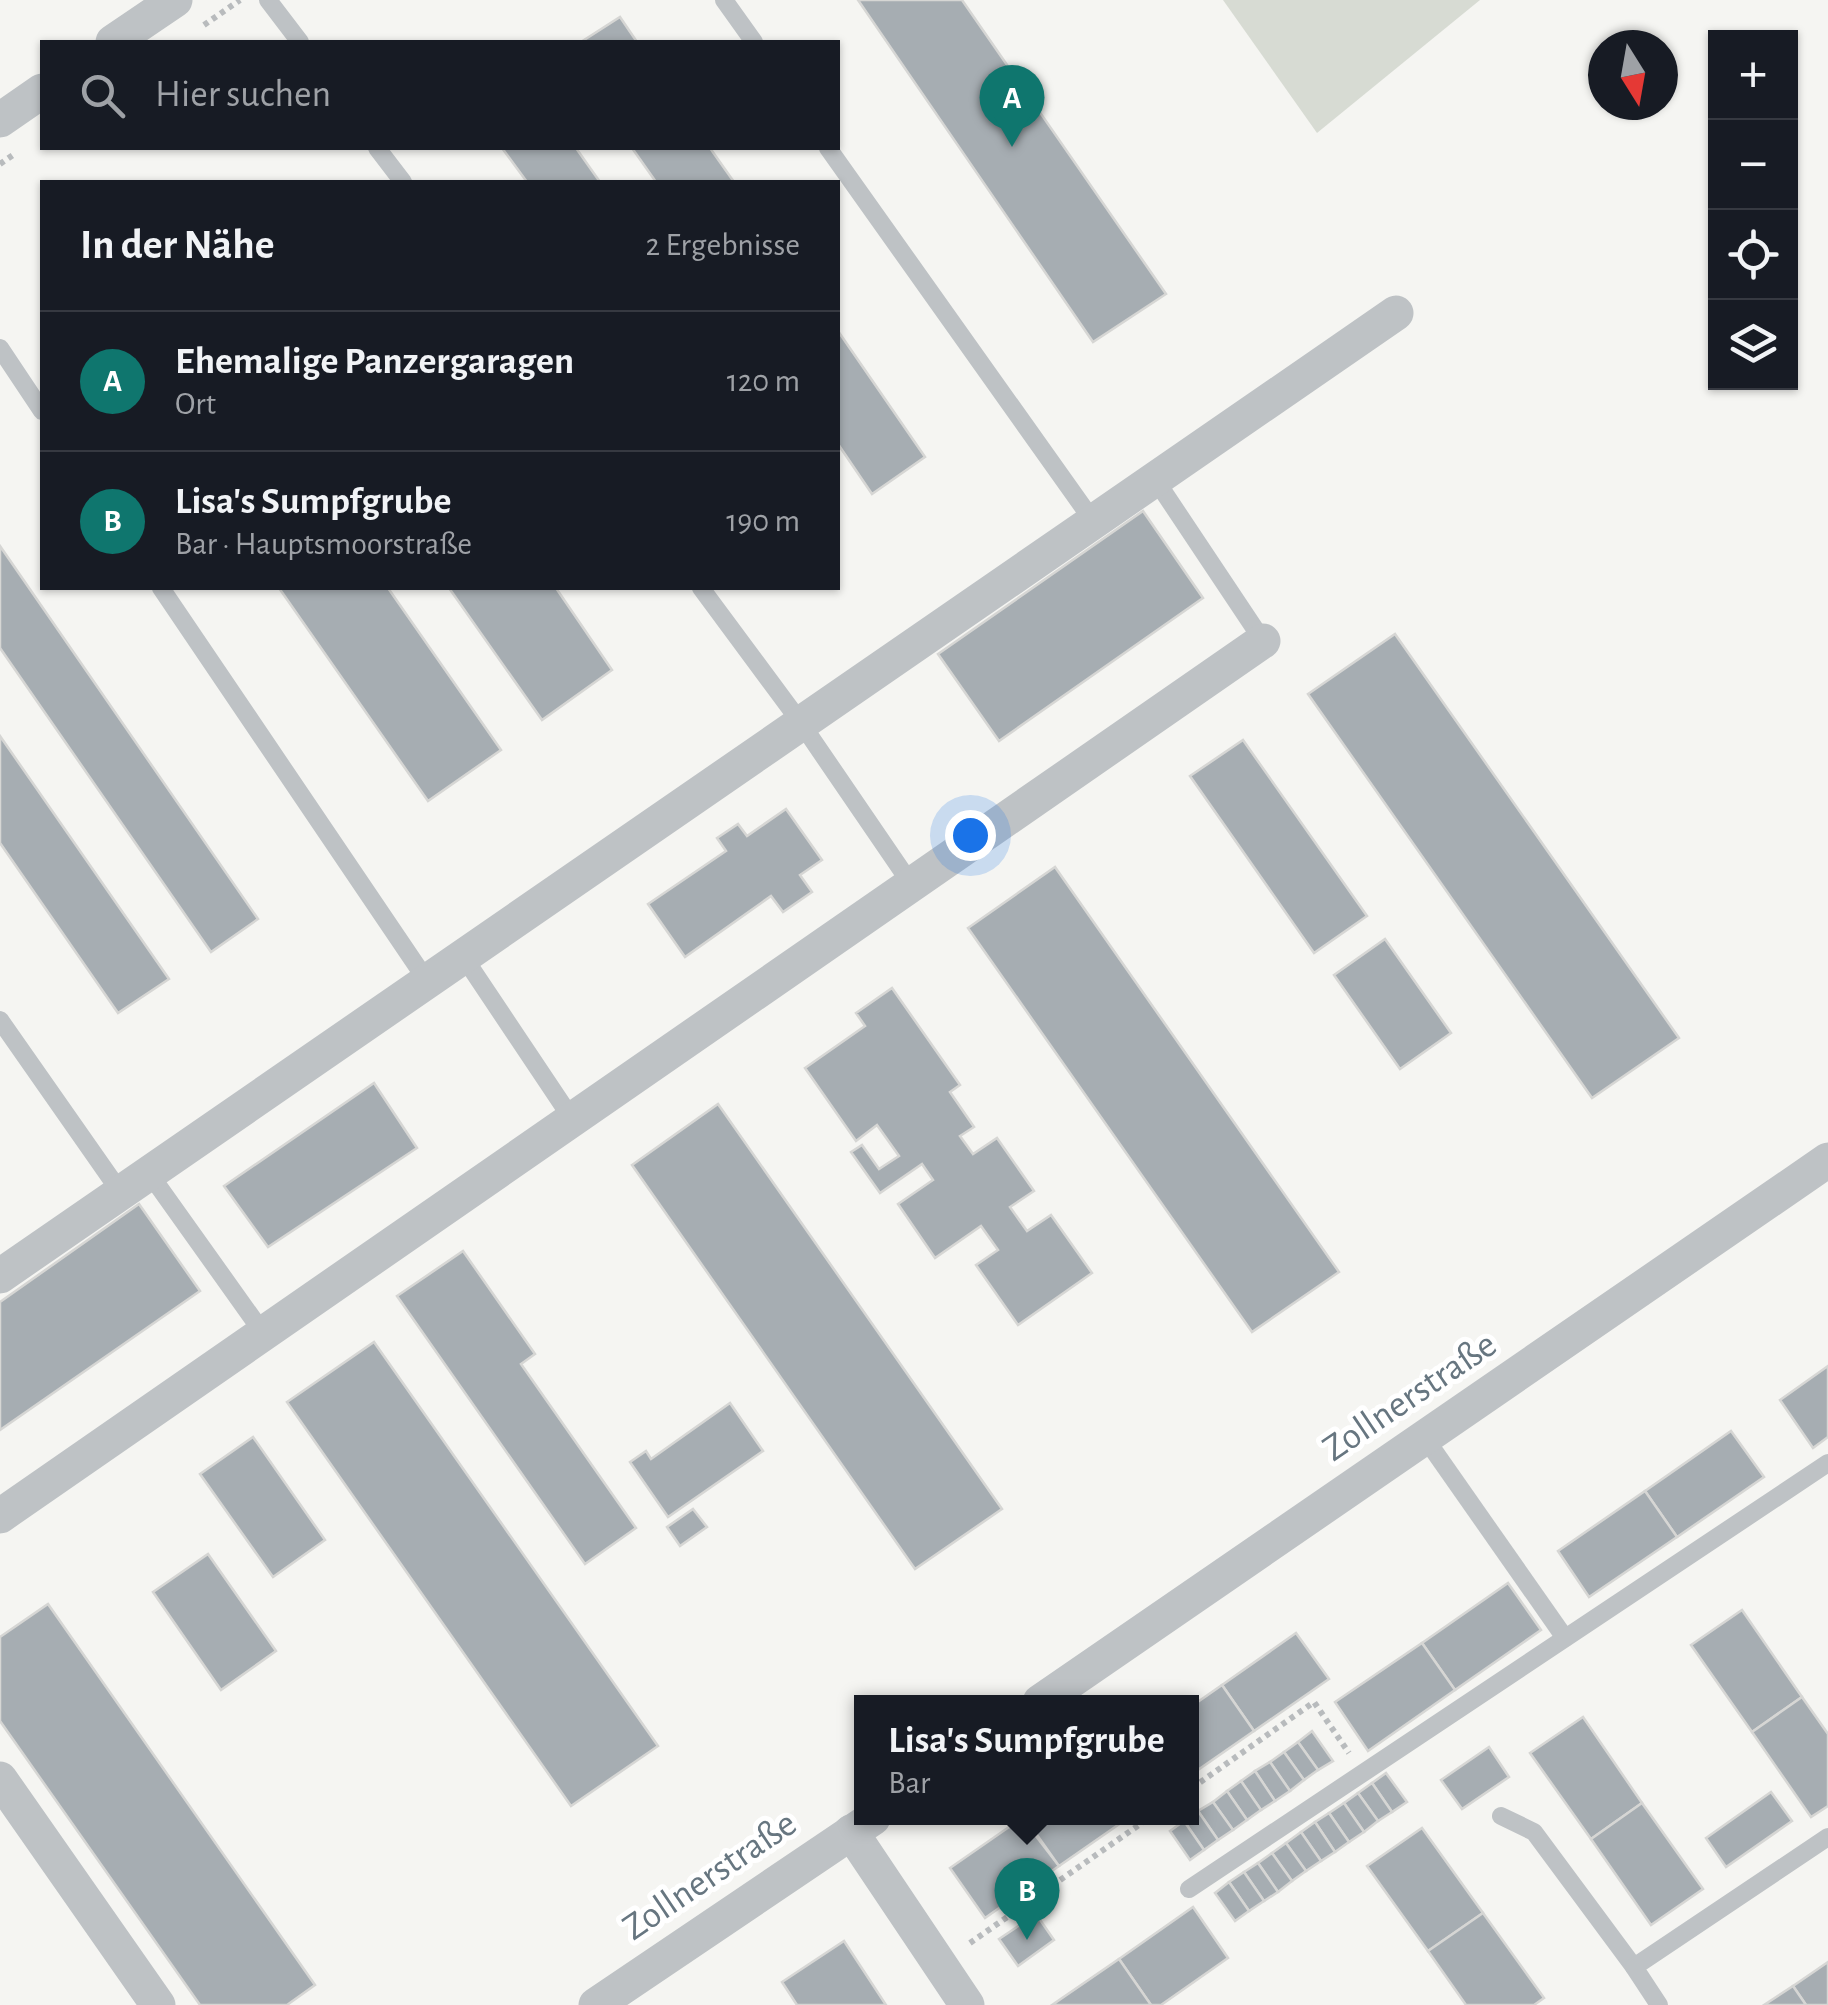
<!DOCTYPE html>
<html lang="de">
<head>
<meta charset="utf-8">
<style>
	:root { --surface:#171b24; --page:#242831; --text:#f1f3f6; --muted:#9ea1a6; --line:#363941; --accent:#0f766e }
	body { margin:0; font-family:"Alegreya Sans",sans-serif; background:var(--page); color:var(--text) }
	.controls { position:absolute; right:30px; top:30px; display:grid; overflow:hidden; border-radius:0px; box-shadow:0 2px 8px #0004 }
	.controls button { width:90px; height:90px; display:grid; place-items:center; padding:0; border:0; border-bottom:2px solid var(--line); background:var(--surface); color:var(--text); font:50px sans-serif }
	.compass { position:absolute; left:1588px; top:30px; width:90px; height:90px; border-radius:50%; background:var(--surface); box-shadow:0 2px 8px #0004; rotate:169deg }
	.you { position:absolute; left:970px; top:835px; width:35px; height:35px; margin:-25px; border:8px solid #fff; border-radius:50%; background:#1a73e8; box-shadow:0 0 0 15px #1a73e833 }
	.badge { display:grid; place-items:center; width:65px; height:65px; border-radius:50%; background:var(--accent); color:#fff; font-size:32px; font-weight:700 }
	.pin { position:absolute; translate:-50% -82px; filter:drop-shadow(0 2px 5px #0008) }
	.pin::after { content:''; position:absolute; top:52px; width:35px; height:30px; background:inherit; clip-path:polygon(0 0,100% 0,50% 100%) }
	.popup { position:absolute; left:854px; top:1695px; width:345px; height:130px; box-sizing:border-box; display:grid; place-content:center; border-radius:0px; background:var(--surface); filter:drop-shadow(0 2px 8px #0005); font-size:32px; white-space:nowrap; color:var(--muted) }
	.popup b { font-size:38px; color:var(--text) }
	.popup::after { content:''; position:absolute; left:50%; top:100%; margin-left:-20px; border:20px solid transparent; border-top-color:var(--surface) }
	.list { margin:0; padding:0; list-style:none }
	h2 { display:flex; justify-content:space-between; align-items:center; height:130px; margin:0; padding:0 40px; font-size:42px }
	h2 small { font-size:32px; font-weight:400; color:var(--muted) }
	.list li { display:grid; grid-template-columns:65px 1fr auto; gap:30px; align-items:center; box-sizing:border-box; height:140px; padding:0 40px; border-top:2px solid var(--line) }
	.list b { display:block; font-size:38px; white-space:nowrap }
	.list p { margin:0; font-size:32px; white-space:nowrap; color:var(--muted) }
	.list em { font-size:32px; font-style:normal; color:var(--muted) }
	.icon { flex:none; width:55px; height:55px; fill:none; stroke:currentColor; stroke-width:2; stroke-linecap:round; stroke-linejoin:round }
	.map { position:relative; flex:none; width:1828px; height:2005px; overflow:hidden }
	.search { position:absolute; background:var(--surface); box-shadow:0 2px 8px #0004; left:40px; top:40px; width:800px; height:110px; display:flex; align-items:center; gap:25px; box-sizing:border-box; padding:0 35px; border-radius:0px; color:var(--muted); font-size:38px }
	.panel { position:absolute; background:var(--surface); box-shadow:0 2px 8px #0004; left:40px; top:180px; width:800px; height:410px; border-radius:0px }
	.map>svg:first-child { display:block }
	.green { fill:#d7dbd3 }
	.building { fill:#a6adb2; stroke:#d6d6d4; stroke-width:2.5 }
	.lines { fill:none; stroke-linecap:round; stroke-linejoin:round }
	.path { stroke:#b8bbbd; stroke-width:6; stroke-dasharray:5 5; stroke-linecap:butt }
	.lane { stroke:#bec2c5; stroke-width:18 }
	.street { stroke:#bec2c5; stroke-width:35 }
	.labels { text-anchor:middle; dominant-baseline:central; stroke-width:10; stroke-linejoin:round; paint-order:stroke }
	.street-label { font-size:38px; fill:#677680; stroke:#fff }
</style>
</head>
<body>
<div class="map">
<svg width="1828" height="2005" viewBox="0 0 1828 2005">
	<rect width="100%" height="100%" fill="#f5f5f2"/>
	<!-- green -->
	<polygon class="green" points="1223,0 1480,0 1317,133"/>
	<!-- building -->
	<g class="building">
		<polygon points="858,0 962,0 1166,294 1093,342"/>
		<polygon points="620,17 637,42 581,42"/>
		<polygon points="502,148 576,148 600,182 527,182"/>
		<polygon points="632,148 710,148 734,182 656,182"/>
		<polygon points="838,331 925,457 872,494 838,444"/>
		<polygon points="1143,511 1203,598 999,741 938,654"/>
		<polygon points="0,546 258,919 211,952 0,648"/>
		<polygon points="279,588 388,588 501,750 428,801"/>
		<polygon points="449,588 556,588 612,670 542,720"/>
		<polygon points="1395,634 1679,1038 1592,1098 1308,694"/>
		<polygon points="0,736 169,979 118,1013 0,843"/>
		<polygon points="1243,740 1367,916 1314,953 1190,776"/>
		<polygon points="786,809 822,860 800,875 812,892 783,912 771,896 685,957 648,904 726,851 717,838 738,824 747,836"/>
		<polygon points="1055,867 1339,1272 1252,1332 968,928"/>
		<polygon points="1385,939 1451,1033 1400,1069 1334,975"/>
		<polygon points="892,988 960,1085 950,1092 974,1127 960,1136 973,1154 997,1138 1034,1191 1010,1207 1027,1231 1051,1215 1092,1273 1018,1325 976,1265 998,1250 981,1226 935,1258 898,1204 933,1180 922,1164 880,1193 851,1152 862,1145 879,1169 899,1156 877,1125 856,1141 805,1068 865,1026 856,1013"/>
		<polygon points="374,1083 417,1148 268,1247 224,1186"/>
		<polygon points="718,1104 1002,1509 915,1569 632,1165"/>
		<polygon points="139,1204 200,1291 0,1430 0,1302"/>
		<polygon points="463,1251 535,1354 521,1364 636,1528 585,1564 397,1296"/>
		<polygon points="374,1342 658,1746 571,1806 287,1402"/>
		<polygon points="1828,1366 1828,1437 1813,1448 1780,1400"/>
		<polygon points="730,1403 763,1451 668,1517 630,1462 646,1451 651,1459"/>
		<polygon points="1731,1431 1764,1477 1677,1537 1645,1491"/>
		<polygon points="253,1437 325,1540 273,1577 200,1474"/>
		<polygon points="1645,1491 1677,1537 1589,1597 1558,1551"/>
		<polygon points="693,1509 707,1527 680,1546 667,1527"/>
		<polygon points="208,1554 276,1651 221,1690 153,1592"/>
		<polygon points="1508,1583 1541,1630 1455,1690 1422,1643"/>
		<polygon points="48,1604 315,1985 287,2005 200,2005 0,1721 0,1637"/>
		<polygon points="1742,1610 1802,1697 1752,1732 1691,1645"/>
		<polygon points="1296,1633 1329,1679 1254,1731 1222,1685"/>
		<polygon points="1422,1643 1455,1690 1368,1751 1335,1702"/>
		<polygon points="1222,1685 1254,1731 1192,1774 1192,1706"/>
		<polygon points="1802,1697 1828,1734 1828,1806 1811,1817 1752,1732"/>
		<polygon points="1583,1717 1642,1803 1591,1839 1530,1753"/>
		<polygon points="1312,1731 1333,1761 1318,1770 1298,1742"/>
		<polygon points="1298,1742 1318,1770 1304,1780 1284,1752"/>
		<polygon points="1489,1747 1509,1777 1462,1809 1441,1780"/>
		<polygon points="1284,1752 1304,1780 1290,1791 1270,1762"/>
		<polygon points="1270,1762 1290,1791 1275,1801 1255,1771"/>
		<polygon points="1255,1771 1275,1801 1261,1810 1241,1781"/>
		<polygon points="1386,1773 1407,1802 1392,1812 1372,1783"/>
		<polygon points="1241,1781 1261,1810 1247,1820 1227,1791"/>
		<polygon points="1372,1783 1392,1812 1378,1821 1358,1793"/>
		<polygon points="1227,1791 1247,1820 1233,1830 1213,1802"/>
		<polygon points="1771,1792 1792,1821 1726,1867 1706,1838"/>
		<polygon points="1358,1793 1378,1821 1364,1832 1344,1803"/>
		<polygon points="1213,1802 1233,1830 1218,1840 1198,1811"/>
		<polygon points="1344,1803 1364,1832 1349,1842 1329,1813"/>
		<polygon points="1642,1803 1703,1889 1651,1925 1591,1839"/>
		<polygon points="1198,1811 1218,1840 1204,1850 1184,1821"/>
		<polygon points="1329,1813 1349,1842 1335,1852 1315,1822"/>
		<polygon points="1022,1818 1059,1866 985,1918 950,1868"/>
		<polygon points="1025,1818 1128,1818 1059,1866"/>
		<polygon points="1184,1821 1204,1850 1190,1860 1170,1831"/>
		<polygon points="1315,1822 1335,1852 1321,1861 1301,1832"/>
		<polygon points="1422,1828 1483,1913 1428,1951 1367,1866"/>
		<polygon points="1301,1832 1321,1861 1306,1871 1286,1843"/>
		<polygon points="1286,1843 1306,1871 1292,1881 1272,1853"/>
		<polygon points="1272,1853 1292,1881 1278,1892 1258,1863"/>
		<polygon points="1258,1863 1278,1892 1264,1901 1244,1872"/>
		<polygon points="1244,1872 1264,1901 1249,1911 1229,1882"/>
		<polygon points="1229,1882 1249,1911 1235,1921 1215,1893"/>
		<polygon points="1193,1907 1228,1958 1161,2005 1151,2005 1119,1959"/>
		<polygon points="1483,1913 1544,1998 1534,2005 1466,2005 1428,1951"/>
		<polygon points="1036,1914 1054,1940 1018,1966 999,1939"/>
		<polygon points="844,1941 886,2005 797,2005 782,1982"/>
		<polygon points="1119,1959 1151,2005 1052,2005"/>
		<polygon points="1828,1962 1828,2005 1806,2005 1793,1986"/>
		<polygon points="1793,1986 1806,2005 1764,2005"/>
	</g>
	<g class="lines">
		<!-- path -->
		<g class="path">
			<polyline points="204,25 240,0"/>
			<polyline points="0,164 13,155"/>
			<polyline points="1192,1788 1314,1702 1349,1753"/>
			<polyline points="970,1943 1149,1818"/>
		</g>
		<!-- lane -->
		<g class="lane">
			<polyline points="268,0 300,42"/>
			<polyline points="724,0 754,42"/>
			<polyline points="377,148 403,182"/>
			<polyline points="828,148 1093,521"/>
			<polyline points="0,348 42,411"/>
			<polyline points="1155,479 1263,641"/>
			<polyline points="161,588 427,981"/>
			<polyline points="701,588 801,723 911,884"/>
			<polyline points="463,956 572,1119"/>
			<polyline points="0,1020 121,1193"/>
			<polyline points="149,1173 263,1333"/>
			<polyline points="1425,1438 1565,1638"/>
			<polyline points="1501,1816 1534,1832 1634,1967"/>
			<polyline points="1189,1889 1828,1463"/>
			<polyline points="1659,2005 1634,1967 1828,1837"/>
		</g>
		<!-- street -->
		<g class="street">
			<polyline points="113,42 175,0"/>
			<polyline points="0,120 42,91"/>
			<polyline points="0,1276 1396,313"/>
			<polyline points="0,1516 1263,641"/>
			<polyline points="1040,1702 1828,1160"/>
			<polyline points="0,1779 158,2005"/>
			<polyline points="851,1832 967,2005"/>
			<polyline points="596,2005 873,1818"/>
		</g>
	</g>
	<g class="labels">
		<!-- street labels -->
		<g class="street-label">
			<text transform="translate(1410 1397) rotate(-34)">Zollnerstraße</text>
			<text transform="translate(710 1876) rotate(-34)">Zollnerstraße</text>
		</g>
	</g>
</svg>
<div class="controls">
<button>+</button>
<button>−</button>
<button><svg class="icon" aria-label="locate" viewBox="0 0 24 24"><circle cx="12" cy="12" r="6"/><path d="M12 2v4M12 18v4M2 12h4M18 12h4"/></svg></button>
<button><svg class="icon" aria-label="layers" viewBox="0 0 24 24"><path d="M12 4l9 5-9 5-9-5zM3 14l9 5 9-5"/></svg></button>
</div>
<svg class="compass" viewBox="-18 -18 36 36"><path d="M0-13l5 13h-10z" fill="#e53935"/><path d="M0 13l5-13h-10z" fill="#9ea1a6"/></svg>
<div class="you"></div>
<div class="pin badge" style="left:1012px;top:147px">A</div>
<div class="pin badge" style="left:1027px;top:1940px">B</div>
<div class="popup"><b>Lisa's Sumpfgrube</b>Bar</div>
<div class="search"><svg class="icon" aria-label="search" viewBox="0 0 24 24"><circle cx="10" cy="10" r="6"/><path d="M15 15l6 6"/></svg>Hier suchen</div>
<section class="panel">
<h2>In der Nähe<small>2 Ergebnisse</small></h2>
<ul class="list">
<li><span class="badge">A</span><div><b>Ehemalige Panzergaragen</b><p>Ort</p></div><em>120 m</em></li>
<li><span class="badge">B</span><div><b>Lisa's Sumpfgrube</b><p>Bar · Hauptsmoorstraße</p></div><em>190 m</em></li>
</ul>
</section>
</div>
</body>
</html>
